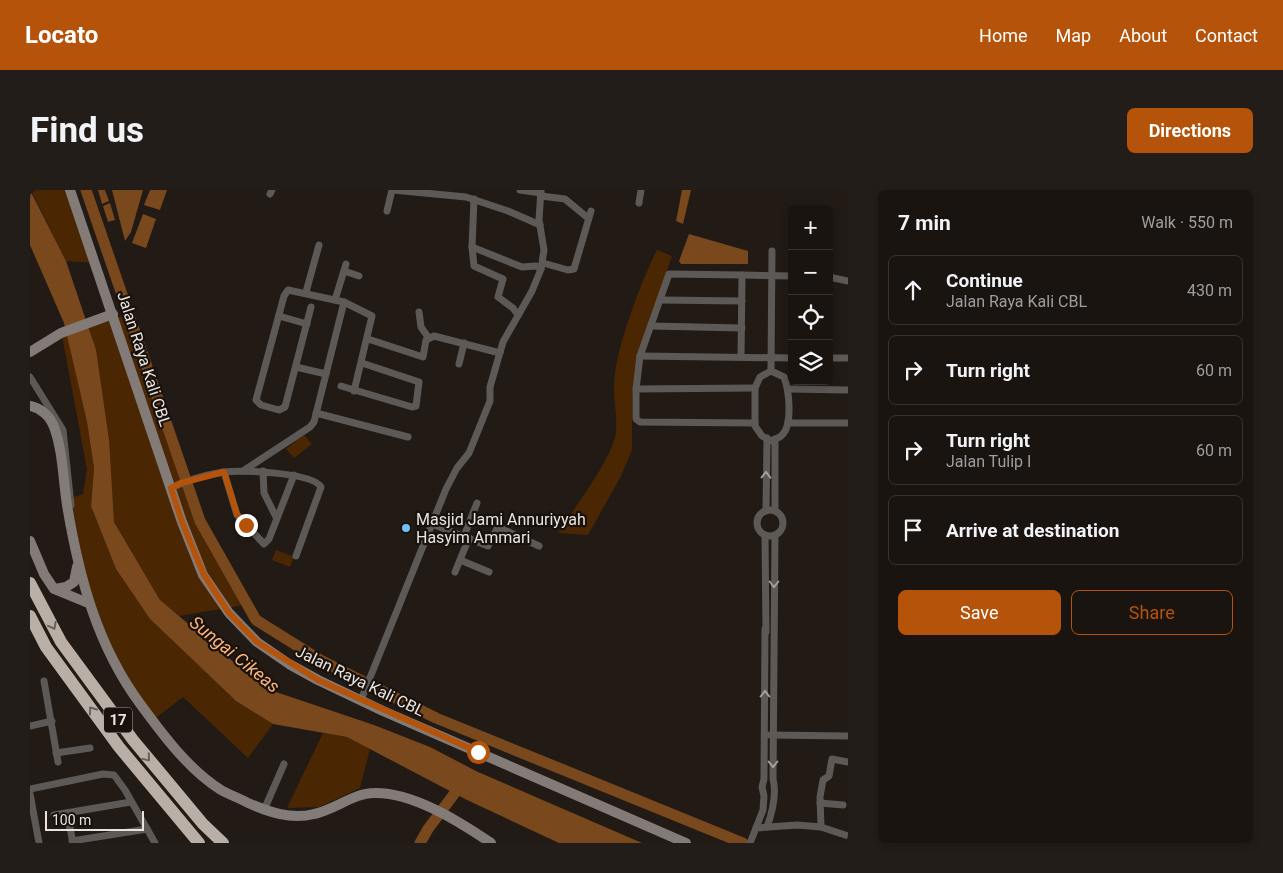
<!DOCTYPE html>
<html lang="en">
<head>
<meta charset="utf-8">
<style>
	:root { --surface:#1a1410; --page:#231d19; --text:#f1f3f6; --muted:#9f9e9f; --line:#383330; --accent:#b45309 }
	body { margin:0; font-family:Roboto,sans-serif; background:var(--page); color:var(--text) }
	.controls { position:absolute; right:15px; top:15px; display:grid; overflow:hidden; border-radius:8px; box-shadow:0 2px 8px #0003 }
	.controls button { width:45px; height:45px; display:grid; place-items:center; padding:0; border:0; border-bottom:1px solid var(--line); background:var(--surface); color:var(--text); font:25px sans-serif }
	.scale { position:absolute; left:15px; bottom:12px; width:99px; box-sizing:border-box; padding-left:5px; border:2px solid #eae4e0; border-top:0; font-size:14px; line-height:18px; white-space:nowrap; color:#eae4e0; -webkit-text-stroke:4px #18110c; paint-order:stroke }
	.stop { position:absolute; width:15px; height:15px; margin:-11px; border:4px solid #b45309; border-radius:50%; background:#fff }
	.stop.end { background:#b45309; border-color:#fff; box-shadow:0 1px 5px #0008 }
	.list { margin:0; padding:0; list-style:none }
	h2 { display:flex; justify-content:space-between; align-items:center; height:65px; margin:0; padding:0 20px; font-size:21px }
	h2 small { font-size:16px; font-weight:400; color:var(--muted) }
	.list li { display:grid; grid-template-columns:32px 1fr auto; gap:15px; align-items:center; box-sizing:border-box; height:70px; margin:0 10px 10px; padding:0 10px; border:1px solid var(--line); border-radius:8px }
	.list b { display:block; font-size:19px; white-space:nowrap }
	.list p { margin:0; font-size:16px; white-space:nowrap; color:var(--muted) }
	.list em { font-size:16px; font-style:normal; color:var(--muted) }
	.actions { display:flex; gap:10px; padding:15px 20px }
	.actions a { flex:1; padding:11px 0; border:1px solid var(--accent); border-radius:8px; text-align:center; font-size:18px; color:var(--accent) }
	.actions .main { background:var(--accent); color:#fff }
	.icon { flex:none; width:28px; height:28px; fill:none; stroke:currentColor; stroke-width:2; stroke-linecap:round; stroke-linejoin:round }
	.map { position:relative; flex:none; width:818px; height:653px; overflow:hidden; border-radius:8px }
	header { display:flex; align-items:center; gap:30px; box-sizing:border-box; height:70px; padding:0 25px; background:var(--accent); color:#fff }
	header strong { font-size:24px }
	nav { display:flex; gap:28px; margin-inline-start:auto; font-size:18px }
	.intro { display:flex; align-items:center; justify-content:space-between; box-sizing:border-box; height:120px; padding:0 30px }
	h1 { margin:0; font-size:35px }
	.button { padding:12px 22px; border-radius:8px; background:var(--accent); color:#fff; font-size:18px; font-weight:700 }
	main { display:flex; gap:30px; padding:0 30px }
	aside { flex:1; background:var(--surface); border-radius:8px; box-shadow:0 2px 8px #0003 }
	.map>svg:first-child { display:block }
	.green { fill:#4b2603 }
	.water { fill:#79481d }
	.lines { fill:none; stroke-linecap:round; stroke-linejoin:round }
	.river { stroke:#79481d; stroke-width:11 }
	.street { stroke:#5d5956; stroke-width:7 }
	.secondary { stroke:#827b77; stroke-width:10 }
	.highway { stroke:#b9afa7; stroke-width:12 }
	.oneway { stroke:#a49e9b }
	.oneway2 { stroke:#68605a }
	.route { stroke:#b45309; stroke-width:6 }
	.poi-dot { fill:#71c1f5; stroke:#18110c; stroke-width:2 }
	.labels { text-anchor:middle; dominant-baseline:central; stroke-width:4.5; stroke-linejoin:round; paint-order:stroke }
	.shield { fill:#18110c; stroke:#aba5a0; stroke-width:1 }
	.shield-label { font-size:15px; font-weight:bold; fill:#eae4e0 }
	.street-label { font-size:16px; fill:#eae4e0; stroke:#18110c }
	.poi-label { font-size:16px; fill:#eae4e0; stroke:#18110c; text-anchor:start }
	.water-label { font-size:18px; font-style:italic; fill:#fcb37a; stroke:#18110c }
</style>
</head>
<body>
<header>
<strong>Locato</strong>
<nav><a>Home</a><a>Map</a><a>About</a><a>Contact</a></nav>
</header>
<div class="intro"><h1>Find us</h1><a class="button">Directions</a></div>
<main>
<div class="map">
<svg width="818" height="653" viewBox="0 0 818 653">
	<rect width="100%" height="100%" fill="#221a15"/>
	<!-- green -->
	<g class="green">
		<polygon points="1,0 41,0 66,73 36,71"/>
		<path d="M 627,60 L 642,66 L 608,164 L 602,202 L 602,260 L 591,286 L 558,345 L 528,343 C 545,317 576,277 585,248 C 589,232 583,211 584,194 C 586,157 610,94 627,60 Z"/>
		<polygon points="99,124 166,320 186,369 214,415 149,426 130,410 84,332 59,138"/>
		<polygon points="37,145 57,232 64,278 61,316 86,379 120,429 206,511 243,534 218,568 153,507 123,530 111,515 59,415 41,308 53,304 57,279 32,146"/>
		<polygon points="274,245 282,254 264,268 256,259"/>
		<polygon points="246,360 264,367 260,377 242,370"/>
		<polygon points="293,543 317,547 340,559 330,598 289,617 257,618"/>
	</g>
	<!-- water -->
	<g class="water">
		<polygon points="0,0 36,71 66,160 79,250 84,332 130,410 226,491 243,501 344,535 400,557 448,582 612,653 529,653 437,610 317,547 243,534 206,511 120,429 86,379 61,316 64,278 57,232 34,133 0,55"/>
		<polygon points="68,0 75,0 79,11 72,14"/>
		<polygon points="82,0 113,0 101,42 95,51"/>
		<polygon points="120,0 137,0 130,20 114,15"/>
		<polygon points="652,0 661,0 653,34 646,31"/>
		<polygon points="80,13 85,30 78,32 73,16"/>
		<polygon points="113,24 126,29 116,58 102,53"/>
		<polygon points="659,44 718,61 718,74 651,74 649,71"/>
	</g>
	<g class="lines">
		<!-- river -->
		<g class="river">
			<polyline points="56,0 170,331 226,430 290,470 406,528 713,653"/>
			<polyline points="390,653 398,639 427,600"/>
		</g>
		<!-- street -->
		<g class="street">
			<polyline points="363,0 436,7 478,21 510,35"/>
			<polyline points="490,0 511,3"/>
			<polyline points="240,4 242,0"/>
			<polyline points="511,6 535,9 558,28"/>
			<polyline points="444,9 442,57 444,76 473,89 468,107 483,118 488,125"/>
			<polyline points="609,13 611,0"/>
			<polyline points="357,21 362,0"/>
			<polyline points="442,57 492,77 506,76 511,79"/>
			<polyline points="513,73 538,80 544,79 561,21"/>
			<polyline points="314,81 329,86"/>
			<polyline points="712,85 762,86"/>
			<polyline points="799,87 818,91"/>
			<polyline points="276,102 289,55"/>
			<polyline points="305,110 316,74"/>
			<polyline points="630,110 712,111"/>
			<polyline points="281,117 255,217 249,220 231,215 226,210 254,106 258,100 314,112 342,126 324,201"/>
			<polyline points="389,122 391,137 398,147"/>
			<polyline points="249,126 277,134"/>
			<polyline points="621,136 712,138"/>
			<polyline points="338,149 393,167 396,150 404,146 470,163"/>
			<polyline points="610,166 762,168"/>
			<polyline points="711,167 712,85 639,84 610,166 606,199 606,229 610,232 725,233"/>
			<polyline points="799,168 818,168"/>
			<polyline points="429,174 434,153"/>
			<polyline points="266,177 296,184"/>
			<path d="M 741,181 L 754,187 C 759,200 763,235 752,245 C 750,248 744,249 741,251 L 732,246 L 725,236 L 725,198 L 730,187 Z"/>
			<polyline points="741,181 742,61"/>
			<polyline points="0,187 33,240 41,315"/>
			<polyline points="311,196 382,217 386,216 389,192 332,173"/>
			<polyline points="606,199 725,198"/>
			<polyline points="759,199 818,200"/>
			<polyline points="286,223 378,247"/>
			<polyline points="758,233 818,233"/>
			<polyline points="213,281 280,237 284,232 314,112"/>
			<polyline points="233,281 234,303 246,327"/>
			<polyline points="194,282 207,325 234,354 239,349 264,285"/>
			<path d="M 141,298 C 157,290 176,285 193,282 C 211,280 282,282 291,297 L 266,366"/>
			<polyline points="745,320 745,249"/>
			<circle cx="740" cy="333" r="13"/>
			<polyline points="736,321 737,248"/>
			<polyline points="402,334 458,356 468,337 509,356"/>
			<polyline points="735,345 736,442"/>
			<polyline points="434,346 447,313"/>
			<polyline points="430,370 459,382"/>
			<polyline points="425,382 439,348"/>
			<polyline points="14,491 28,572"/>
			<polyline points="331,510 416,299 427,278 439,263 460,211 460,197 473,152 502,101 511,79 514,60 509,30 511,0"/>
			<polyline points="0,536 22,531"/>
			<polyline points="740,545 818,546"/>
			<polyline points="26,563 60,558"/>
			<polyline points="0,599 73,584 84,585 95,600 125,653"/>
			<polyline points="0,604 9,653"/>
			<polyline points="790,613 813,615"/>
			<polyline points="234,620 254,574"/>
			<polyline points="37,623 43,653"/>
			<polyline points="24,625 101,612"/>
			<path d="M 737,637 C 742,623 747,604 743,589 L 745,345"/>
			<polyline points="791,637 790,607 793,590 799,586 802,569 818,572"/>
			<polyline points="726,638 733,620 734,606 732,597 734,589 735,439"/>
			<polyline points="42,651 117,639"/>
			<polyline points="720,653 726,638 767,635 791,637 818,646"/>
		</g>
		<!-- secondary -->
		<g class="secondary">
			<polyline points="40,0 152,332 173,385 199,423 227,452 259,474 288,490 353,521 656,653"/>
			<polyline points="0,162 31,143 83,124"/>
			<path d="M 0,216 C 11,218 20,226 24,237 C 33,261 33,290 37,315 C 49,387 67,456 111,515 C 133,545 159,580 191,600 C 200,605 209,608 218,613 C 239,622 261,630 284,624 C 304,620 324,603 344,603 C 383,602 430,632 461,653"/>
			<polyline points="0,351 14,384 24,399 58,413"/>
			<polyline points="25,399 36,397 44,392 47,377"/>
		</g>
		<!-- highway -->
		<g class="highway">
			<polyline points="0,393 31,452 103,550 173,634 193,653"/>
			<polyline points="0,426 16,457 89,557 169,653"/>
		</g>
	</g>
	<!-- one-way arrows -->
	<defs><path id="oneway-chevron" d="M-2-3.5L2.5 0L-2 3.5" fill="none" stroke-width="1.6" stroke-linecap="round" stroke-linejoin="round" transform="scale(1.25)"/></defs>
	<g class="oneway">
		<use href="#oneway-chevron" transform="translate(736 285) rotate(-89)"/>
		<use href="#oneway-chevron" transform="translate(744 394) rotate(90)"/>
		<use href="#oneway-chevron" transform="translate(735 504) rotate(-90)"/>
		<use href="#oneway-chevron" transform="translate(743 574) rotate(90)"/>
	</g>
	<g class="oneway2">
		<use href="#oneway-chevron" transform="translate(23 436) rotate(62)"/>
		<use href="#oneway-chevron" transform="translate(62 520) rotate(-126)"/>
		<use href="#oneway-chevron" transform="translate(117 568) rotate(50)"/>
	</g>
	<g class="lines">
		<!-- route -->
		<polyline class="route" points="216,335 207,324 194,282 151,293 141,298 152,332 174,385 199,423 227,452 288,490 448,562"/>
	</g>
	<!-- markers -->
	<circle class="poi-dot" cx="376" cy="338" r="5"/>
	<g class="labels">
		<!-- shield labels -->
		<rect class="shield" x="74" y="517.5" width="28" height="25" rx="4"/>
		<g class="shield-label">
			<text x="88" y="530">17</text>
		</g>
		<!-- street labels -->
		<g class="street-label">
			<text transform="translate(114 169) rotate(72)">Jalan Raya Kali CBL</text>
			<text transform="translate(330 491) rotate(26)">Jalan Raya Kali CBL</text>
		</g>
		<!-- poi labels -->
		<g class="poi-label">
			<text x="386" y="329">Masjid Jami Annuriyyah<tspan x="386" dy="18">Hasyim Ammari</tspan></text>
		</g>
		<!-- water labels -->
		<g class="water-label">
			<text transform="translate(205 464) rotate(39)">Sungai Cikeas</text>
		</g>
	</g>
</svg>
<div class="controls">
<button>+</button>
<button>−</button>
<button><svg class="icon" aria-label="locate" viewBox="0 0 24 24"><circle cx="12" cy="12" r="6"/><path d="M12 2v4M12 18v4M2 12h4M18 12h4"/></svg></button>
<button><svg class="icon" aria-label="layers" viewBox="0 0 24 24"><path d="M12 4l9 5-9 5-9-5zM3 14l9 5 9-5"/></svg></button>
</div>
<div class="scale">100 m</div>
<div class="stop" style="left:448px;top:562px"></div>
<div class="stop end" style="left:216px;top:335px"></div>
</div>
<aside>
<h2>7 min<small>Walk · 550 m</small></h2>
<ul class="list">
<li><svg class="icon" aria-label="ahead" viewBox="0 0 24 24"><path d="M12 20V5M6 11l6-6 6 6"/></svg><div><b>Continue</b><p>Jalan Raya Kali CBL</p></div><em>430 m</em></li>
<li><svg class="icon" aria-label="right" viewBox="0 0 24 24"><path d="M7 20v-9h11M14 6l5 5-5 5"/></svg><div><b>Turn right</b></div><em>60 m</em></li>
<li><svg class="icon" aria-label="right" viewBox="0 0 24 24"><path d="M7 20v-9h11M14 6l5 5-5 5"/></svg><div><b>Turn right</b><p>Jalan Tulip I</p></div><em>60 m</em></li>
<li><svg class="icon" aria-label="arrive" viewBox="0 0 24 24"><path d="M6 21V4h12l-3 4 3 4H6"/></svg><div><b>Arrive at destination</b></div></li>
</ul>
<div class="actions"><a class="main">Save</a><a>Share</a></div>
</aside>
</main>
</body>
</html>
